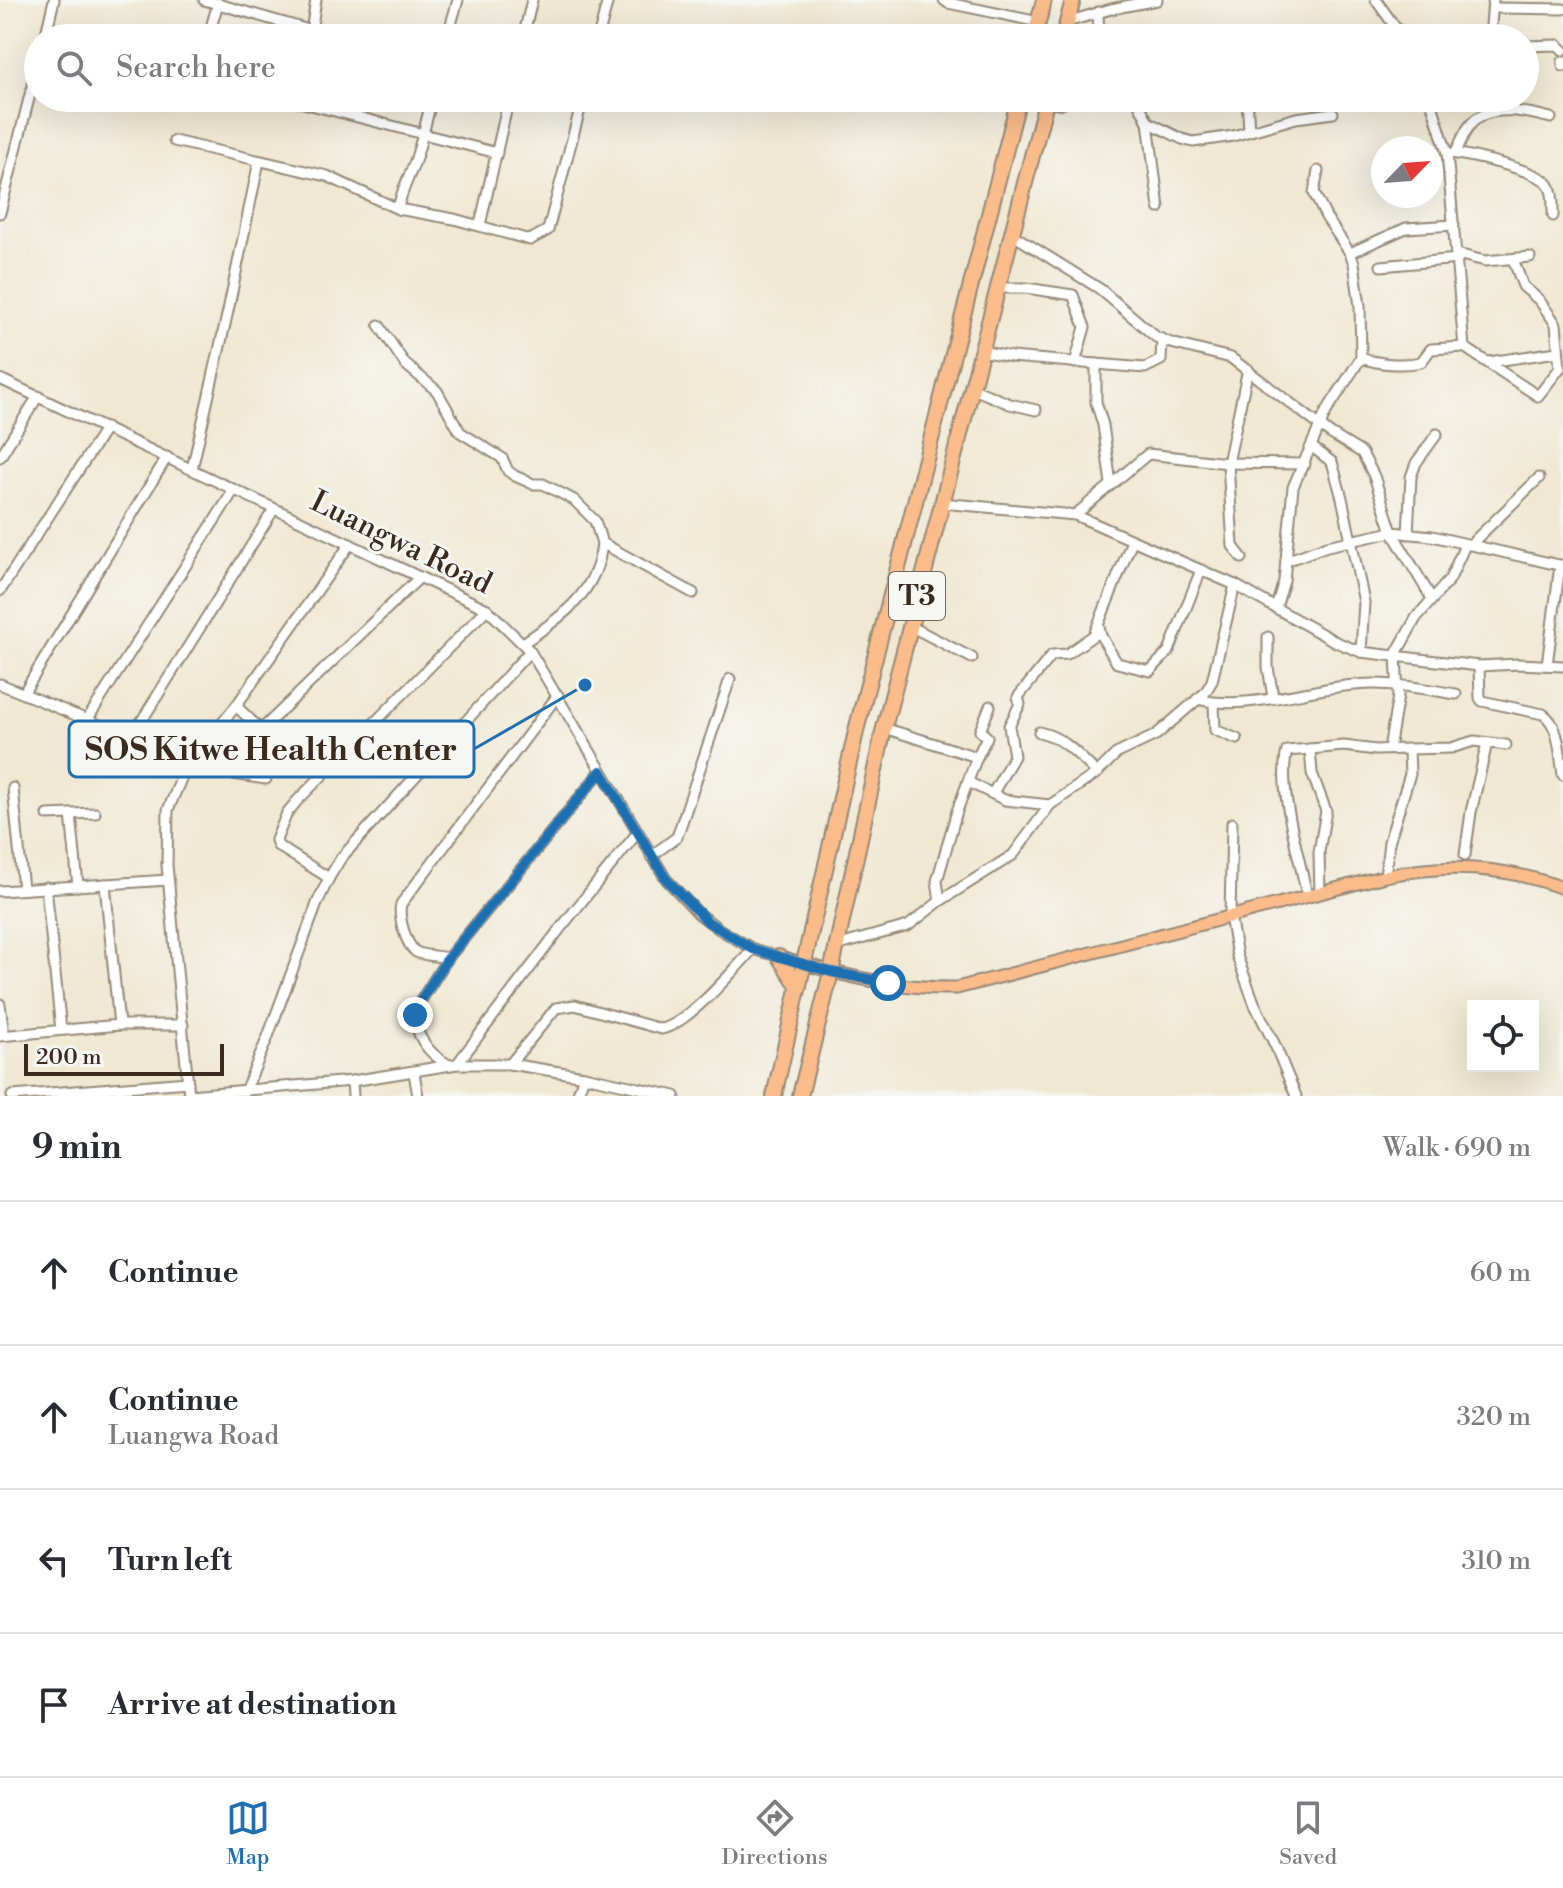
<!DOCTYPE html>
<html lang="en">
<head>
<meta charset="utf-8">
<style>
	:root { --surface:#fff; --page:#f7f7f7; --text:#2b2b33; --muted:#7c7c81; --line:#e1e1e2; --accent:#1f6fb2 }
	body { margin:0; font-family:"Libre Bodoni",serif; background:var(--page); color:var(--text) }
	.controls { position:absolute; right:24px; bottom:24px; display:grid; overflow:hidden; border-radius:0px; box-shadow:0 8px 32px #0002 }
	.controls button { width:72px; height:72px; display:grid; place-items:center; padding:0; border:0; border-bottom:2px solid var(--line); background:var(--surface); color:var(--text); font:40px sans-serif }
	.compass { position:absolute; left:1371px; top:136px; width:72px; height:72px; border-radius:50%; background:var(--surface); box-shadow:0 8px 32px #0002; rotate:65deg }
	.scale { position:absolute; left:24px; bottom:20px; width:200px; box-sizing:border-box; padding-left:8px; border:4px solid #3b2a1e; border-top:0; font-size:22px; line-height:28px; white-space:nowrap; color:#3b2a1e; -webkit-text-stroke:6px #f6f6f2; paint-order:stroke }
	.stop { position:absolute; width:24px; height:24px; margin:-18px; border:6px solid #1f6fb2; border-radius:50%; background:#fff }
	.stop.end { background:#1f6fb2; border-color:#fff; box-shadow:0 2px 8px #0008 }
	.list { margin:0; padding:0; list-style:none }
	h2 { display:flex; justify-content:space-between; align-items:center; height:104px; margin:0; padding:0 32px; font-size:34px }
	h2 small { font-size:26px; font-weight:400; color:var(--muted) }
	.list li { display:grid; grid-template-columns:52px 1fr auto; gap:24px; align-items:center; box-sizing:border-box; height:144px; padding:0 32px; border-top:2px solid var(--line) }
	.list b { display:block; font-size:30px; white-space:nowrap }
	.list p { margin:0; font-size:26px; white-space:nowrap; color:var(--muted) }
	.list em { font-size:26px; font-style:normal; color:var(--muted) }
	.icon { flex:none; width:44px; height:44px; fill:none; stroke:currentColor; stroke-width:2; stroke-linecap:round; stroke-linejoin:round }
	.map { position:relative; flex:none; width:1563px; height:1096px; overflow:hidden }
	.search { position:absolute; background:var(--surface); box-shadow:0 8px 32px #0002; left:24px; right:24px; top:24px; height:88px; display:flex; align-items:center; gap:20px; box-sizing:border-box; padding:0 28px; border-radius:44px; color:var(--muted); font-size:30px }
	.sheet { height:680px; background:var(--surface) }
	nav { display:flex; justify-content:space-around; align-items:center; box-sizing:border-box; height:112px; border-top:2px solid var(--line); background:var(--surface); font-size:22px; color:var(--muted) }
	nav a { display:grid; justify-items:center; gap:4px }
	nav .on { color:var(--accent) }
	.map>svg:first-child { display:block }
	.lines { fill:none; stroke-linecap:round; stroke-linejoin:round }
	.minor-casing { stroke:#968978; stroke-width:13 }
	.major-casing { stroke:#968978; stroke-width:15 }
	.highway-casing { stroke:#968978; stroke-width:18 }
	.minor { stroke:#fff; stroke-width:9 }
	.major { stroke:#fabc8b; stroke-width:11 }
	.highway { stroke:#fabc8b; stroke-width:14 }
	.route { stroke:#1f6fb2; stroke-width:10 }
	.labels { text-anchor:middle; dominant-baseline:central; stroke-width:6; stroke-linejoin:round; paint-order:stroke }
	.shield { fill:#f6f6f2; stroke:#73675e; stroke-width:2 }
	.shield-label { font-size:28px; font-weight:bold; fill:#3b2a1e }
	.street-label { font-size:30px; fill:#3b2a1e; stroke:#f6f6f2 }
	.leader { fill:none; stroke:#1f6fb2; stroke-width:3 }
	.callout-dot { fill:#1f6fb2; stroke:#f6f6f2; stroke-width:3 }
	.callout { fill:#f6f6f2; stroke:#1f6fb2; stroke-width:3 }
	.callout-label { font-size:32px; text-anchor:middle; font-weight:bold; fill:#3b2a1e }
</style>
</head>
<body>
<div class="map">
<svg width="1563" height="1096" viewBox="0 0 1563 1096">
	<rect width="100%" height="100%" fill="#f6f6f2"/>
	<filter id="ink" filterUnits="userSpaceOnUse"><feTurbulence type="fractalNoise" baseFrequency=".0125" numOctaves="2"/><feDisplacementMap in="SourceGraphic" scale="16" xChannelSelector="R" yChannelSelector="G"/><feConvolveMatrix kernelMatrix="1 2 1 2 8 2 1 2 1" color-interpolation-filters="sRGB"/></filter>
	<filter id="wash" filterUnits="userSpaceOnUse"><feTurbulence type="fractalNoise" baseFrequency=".006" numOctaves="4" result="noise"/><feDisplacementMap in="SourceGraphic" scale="32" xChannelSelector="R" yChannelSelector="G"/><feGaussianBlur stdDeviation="1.8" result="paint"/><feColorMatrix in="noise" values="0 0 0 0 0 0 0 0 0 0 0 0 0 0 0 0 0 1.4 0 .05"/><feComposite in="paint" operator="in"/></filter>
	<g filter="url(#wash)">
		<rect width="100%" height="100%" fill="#f0e8d2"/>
	</g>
	<g filter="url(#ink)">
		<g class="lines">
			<!-- minor casing -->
			<g class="minor-casing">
				<g id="minor">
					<polyline points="204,0 337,38"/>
					<polyline points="944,0 948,3 1039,22"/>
					<polyline points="1376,0 1403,38"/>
					<polyline points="1493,8 1563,9"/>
					<polyline points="1098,12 1099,38"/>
					<polyline points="1067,22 1111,9 1157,0"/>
					<polyline points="525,31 551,38"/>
					<polyline points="45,38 54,0"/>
					<polyline points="208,38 218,3"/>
					<polyline points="310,38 316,0"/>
					<polyline points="447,38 458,0"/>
					<polyline points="523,38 532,0"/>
					<polyline points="598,38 608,0"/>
					<polyline points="1490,38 1493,0"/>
					<polyline points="1525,46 1558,45 1563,50"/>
					<polyline points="1563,66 1563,61"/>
					<polyline points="284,98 497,153"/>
					<polyline points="1136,98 1148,122 1159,208"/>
					<polyline points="1247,98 1249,131"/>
					<polyline points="1430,98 1447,153 1464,347"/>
					<polyline points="1046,102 1061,104 1075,98"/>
					<polyline points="1148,122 1182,139 1193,142 1233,136 1296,118 1333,113"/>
					<polyline points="174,141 327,176 398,209 454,219 530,240 548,230 583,98"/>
					<path d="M 1447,153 C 1464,153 1541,171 1549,185 C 1554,193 1553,208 1553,216"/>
					<path d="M 1456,153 C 1460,143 1464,132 1471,124 C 1489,103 1528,112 1551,118"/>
					<path d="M 398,209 C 401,191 409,178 415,161 C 422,140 427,119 432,98"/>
					<polyline points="0,213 38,63"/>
					<polyline points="480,225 509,98"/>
					<polyline points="1010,233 1100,289 1156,337 1171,343 1231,358 1331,434 1362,453 1374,476 1392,532 1432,599"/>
					<polyline points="1350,253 1406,228 1454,225"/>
					<polyline points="1457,254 1485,261 1530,257"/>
					<polyline points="1381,266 1458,259"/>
					<polyline points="996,288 1026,288 1073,295 1085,327 1075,363"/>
					<polyline points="379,325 405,364 437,391 460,432 502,458 508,471 515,476 533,484 543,484 574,500 595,521 602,543"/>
					<polyline points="981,351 1011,357 1145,368 1161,360 1162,339"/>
					<path d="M 1361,358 C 1379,364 1402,366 1421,362 L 1431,349 L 1464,347 L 1538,396 L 1560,368 L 1556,324 L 1539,300 L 1523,286 L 1513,259"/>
					<polyline points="1489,362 1557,352"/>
					<polyline points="1096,364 1096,402 1103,425 1111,484"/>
					<polyline points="0,379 487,609 530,651 666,879 699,914 719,929 753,949 805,964"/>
					<polyline points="971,388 1010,404 1036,410"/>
					<polyline points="1312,447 1332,462 1342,498 1364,602 1361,652"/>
					<polyline points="0,457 38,396"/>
					<polyline points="192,469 228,311 259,161"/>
					<polyline points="941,503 1075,515 1235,585 1336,642 1361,652 1479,666 1518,664 1563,666"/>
					<polyline points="1075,515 1148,454 1228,463 1305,464"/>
					<polyline points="1408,534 1411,477 1416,463 1437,434"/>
					<polyline points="1470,545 1539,478"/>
					<polyline points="1242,558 1233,546 1228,463 1248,369"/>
					<polyline points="1286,561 1327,546 1392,532 1432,536 1563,566"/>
					<polyline points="0,591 106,428"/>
					<polyline points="1276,607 1284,581 1293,487 1326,412 1361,358 1360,306 1354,263 1350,253 1326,217 1314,193 1318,171"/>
					<polyline points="487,609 297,801 287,813 276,840 278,846 329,878 341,858 530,651"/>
					<polyline points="910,626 972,658"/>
					<polyline points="1099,627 1101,636 1117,663 1150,671 1169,651 1201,570"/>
					<polyline points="1268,637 1268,667 1273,697"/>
					<path d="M 523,643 C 561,618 598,592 602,543 L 693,593"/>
					<polyline points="1547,665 1560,565"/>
					<path d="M 1479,666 L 1480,698 L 1482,701 L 1543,714 C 1560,725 1560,757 1563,775"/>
					<polyline points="0,684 131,738 186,767 266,779"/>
					<polyline points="23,694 167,457"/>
					<path d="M 1197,699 C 1253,713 1319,683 1376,684 C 1402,684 1430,690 1456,694"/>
					<polyline points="1214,703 1215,730 1237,739"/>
					<polyline points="236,706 260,729 263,728 420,577"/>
					<polyline points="87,720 234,490"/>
					<polyline points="884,728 977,757"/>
					<path d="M 1039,732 C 1064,737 1079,756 1097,773"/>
					<polyline points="131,738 274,509"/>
					<polyline points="1310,749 1312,773 1326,811 1319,852 1320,894"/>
					<polyline points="1389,749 1398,696 1396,654 1416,618 1450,579 1465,545"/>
					<polyline points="1409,749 1451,748 1474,741 1506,745"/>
					<polyline points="968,782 1005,800 1050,805"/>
					<polyline points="13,788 23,889"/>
					<polyline points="993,793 1014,756 1009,726 1020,704 1018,697 1052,655 1067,654 1094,635 1132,541"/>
					<polyline points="71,814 95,813"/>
					<polyline points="48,815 71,814 78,886"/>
					<polyline points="1232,823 1230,916 1237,956 1255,1005 1275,1045 1296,1096"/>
					<polyline points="1465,855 1471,812 1487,743"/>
					<polyline points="651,856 677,837 730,679"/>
					<polyline points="105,884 119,1025"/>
					<polyline points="46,887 61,1030"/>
					<polyline points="0,891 168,880"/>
					<path d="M 1307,896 C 1300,857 1277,789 1287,751 L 1344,746 L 1376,750 L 1409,749 L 1410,774 L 1389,842 L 1385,876"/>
					<polyline points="940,901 937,881 957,811 977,757 987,737 980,731 990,706"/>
					<polyline points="836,946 908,926 940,901 1013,855 1050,805 1097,773 1116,754 1156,735 1205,693 1212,681 1235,585"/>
					<path d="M 448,958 C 439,956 424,956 416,952 C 405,944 398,915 401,904 L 558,695"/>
					<polyline points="0,1004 4,1035"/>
					<polyline points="0,1036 119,1025 183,1025"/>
					<polyline points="457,1064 559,930 638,832"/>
					<path d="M 510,1064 L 556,1008 L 575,1005 L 661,1029 C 687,1025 734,970 753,949"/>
					<path d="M 449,1065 C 428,1054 412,1033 416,1008 L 448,958 L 601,771"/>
					<polyline points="414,1073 418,1096"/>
					<polyline points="352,1081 353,1096"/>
					<polyline points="245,1091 267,1039 318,901 329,878"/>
					<polyline points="189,1095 352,1081 457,1064 510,1064 584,1076 675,1096"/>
					<polyline points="12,1096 188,1082"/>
					<polyline points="189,1096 167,865 168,810 186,767 236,706 350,544"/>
					<polyline points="577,1096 584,1076"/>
				</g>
			</g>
			<!-- major casing -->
			<g class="major-casing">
				<path id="major" d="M 805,964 C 854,979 905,989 957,988 L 1385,876 C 1447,863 1503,866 1563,888"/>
			</g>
			<!-- highway casing -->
			<g class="highway-casing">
				<g id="highway">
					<polyline points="1034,38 1044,0"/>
					<polyline points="1063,38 1073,0"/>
					<polyline points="779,957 799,987"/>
					<polyline points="774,1096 857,727 1019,98"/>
					<polyline points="800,1096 831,972 884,728 1047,98"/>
				</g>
			</g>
			<!-- minor -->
			<use href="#minor" class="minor"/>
			<!-- major -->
			<use href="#major" class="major"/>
			<!-- highway -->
			<use href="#highway" class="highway"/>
		</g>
	</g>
	<g class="lines" filter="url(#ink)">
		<!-- route -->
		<polyline class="route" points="415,1015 416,1008 448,958 601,771 666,879 708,922 753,949 831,972 888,983"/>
	</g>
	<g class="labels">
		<!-- shield labels -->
		<rect class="shield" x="889" y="572" width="56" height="48" rx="6"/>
		<g class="shield-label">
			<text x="917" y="596">T3</text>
		</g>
		<!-- street labels -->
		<g class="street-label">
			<text transform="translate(401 543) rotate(26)">Luangwa Road</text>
		</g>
	</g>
	<!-- callouts -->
	<path class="leader" d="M585 685L474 749"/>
	<circle class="callout-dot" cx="585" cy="685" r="8"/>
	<rect class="callout" x="69" y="721" width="405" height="56" rx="8"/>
	<g class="callout-label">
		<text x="271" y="760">SOS Kitwe Health Center</text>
	</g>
</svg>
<div class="controls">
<button><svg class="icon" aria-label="locate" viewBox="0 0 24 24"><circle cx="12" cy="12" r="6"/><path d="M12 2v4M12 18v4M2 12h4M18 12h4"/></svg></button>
</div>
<svg class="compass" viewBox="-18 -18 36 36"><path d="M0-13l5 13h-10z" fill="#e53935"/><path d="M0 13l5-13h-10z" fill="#7c7c81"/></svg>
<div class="scale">200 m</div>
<div class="stop" style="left:888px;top:983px"></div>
<div class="stop end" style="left:415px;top:1015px"></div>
<div class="search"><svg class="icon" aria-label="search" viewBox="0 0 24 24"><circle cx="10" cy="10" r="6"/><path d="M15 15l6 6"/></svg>Search here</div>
</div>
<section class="sheet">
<h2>9 min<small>Walk · 690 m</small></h2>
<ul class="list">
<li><svg class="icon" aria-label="ahead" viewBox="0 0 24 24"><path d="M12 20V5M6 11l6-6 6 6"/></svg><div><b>Continue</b></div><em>60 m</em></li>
<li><svg class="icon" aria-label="ahead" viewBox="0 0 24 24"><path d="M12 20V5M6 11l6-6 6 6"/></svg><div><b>Continue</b><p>Luangwa Road</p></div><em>320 m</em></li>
<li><svg class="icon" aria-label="left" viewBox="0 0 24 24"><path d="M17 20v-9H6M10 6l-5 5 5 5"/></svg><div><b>Turn left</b></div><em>310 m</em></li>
<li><svg class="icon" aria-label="arrive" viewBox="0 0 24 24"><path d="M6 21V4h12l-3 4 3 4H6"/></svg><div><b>Arrive at destination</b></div></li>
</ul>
</section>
<nav>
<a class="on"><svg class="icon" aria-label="map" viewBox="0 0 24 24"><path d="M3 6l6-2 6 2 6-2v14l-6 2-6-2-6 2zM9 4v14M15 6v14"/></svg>Map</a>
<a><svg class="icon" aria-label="directions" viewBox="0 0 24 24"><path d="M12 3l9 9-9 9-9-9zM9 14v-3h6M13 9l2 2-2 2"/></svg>Directions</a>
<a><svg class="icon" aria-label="saved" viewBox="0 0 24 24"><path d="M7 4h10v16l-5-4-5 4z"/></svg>Saved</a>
</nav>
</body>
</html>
